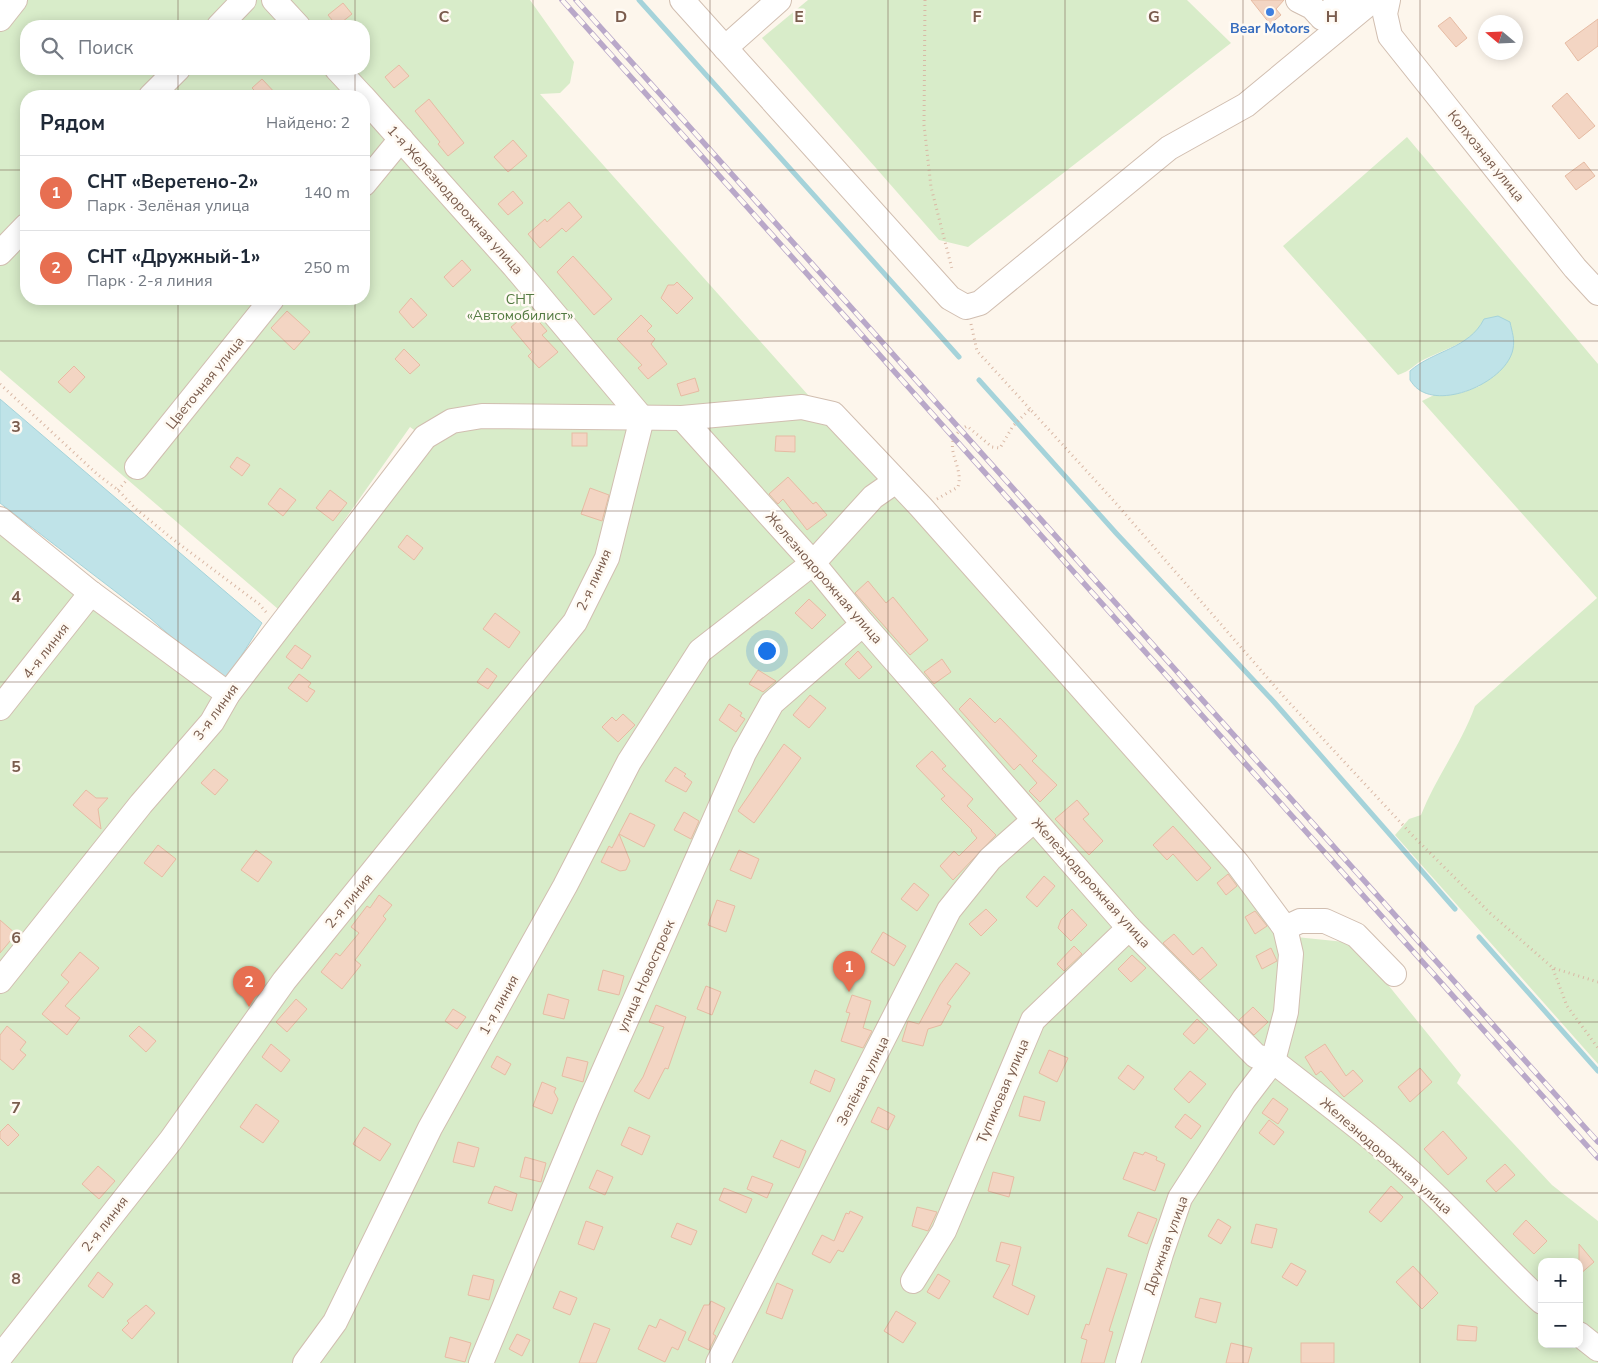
<!DOCTYPE html>
<html lang="ru">
<head>
<meta charset="utf-8">
<style>
	:root { --surface:#fff; --page:#f2f2f3; --text:#1f2937; --muted:#747a83; --line:#e0e1e3; --accent:#e76f51 }
	body { margin:0; font-family:"Nunito Sans",sans-serif; background:var(--page); color:var(--text) }
	.controls { position:absolute; right:15px; bottom:15px; display:grid; overflow:hidden; border-radius:10px; box-shadow:0 2px 12px #0003 }
	.controls button { width:45px; height:45px; display:grid; place-items:center; padding:0; border:0; border-bottom:1px solid var(--line); background:var(--surface); color:var(--text); font:25px sans-serif }
	.compass { position:absolute; left:1478px; top:15px; width:45px; height:45px; border-radius:50%; background:var(--surface); box-shadow:0 2px 12px #0003; rotate:289deg }
	.you { position:absolute; left:766px; top:650px; width:18px; height:18px; margin:-12px; border:4px solid #fff; border-radius:50%; background:#1a73e8; box-shadow:0 0 0 8px #1a73e833 }
	.badge { display:grid; place-items:center; width:32px; height:32px; border-radius:50%; background:var(--accent); color:#fff; font-size:16px; font-weight:700 }
	.pin { position:absolute; translate:-50% -41px; filter:drop-shadow(0 1px 2px #0008) }
	.pin::after { content:''; position:absolute; top:26px; width:18px; height:15px; background:inherit; clip-path:polygon(0 0,100% 0,50% 100%) }
	.list { margin:0; padding:0; list-style:none }
	h2 { display:flex; justify-content:space-between; align-items:center; height:65px; margin:0; padding:0 20px; font-size:21px }
	h2 small { font-size:16px; font-weight:400; color:var(--muted) }
	.list li { display:grid; grid-template-columns:32px 1fr auto; gap:15px; align-items:center; box-sizing:border-box; height:75px; padding:0 20px; border-top:1px solid var(--line) }
	.list b { display:block; font-size:19px; white-space:nowrap }
	.list p { margin:0; font-size:16px; white-space:nowrap; color:var(--muted) }
	.list em { font-size:16px; font-style:normal; color:var(--muted) }
	.icon { flex:none; width:28px; height:28px; fill:none; stroke:currentColor; stroke-width:2; stroke-linecap:round; stroke-linejoin:round }
	.map { position:relative; flex:none; width:1598px; height:1363px; overflow:hidden }
	.search { position:absolute; background:var(--surface); box-shadow:0 2px 12px #0003; left:20px; top:20px; width:350px; height:55px; display:flex; align-items:center; gap:12px; box-sizing:border-box; padding:0 18px; border-radius:20px; color:var(--muted); font-size:19px }
	.panel { position:absolute; background:var(--surface); box-shadow:0 2px 12px #0003; left:20px; top:90px; width:350px; height:215px; border-radius:20px }
	.map>svg:first-child { display:block }
	.green { fill:#d8ecc9; fill-rule:evenodd }
	.water { fill:#bfe3e8; stroke:#a5d3da }
	.lines { fill:none; stroke-linecap:round; stroke-linejoin:round }
	.stream { stroke:#a5d3da; stroke-width:5 }
	.building { fill:#f3d5c3; stroke:#e6bba3 }
	.minor-casing { stroke:#d1beb0; stroke-width:26 }
	.path { stroke:#d9b8a5; stroke-width:3; stroke-dasharray:1 4; stroke-linecap:butt }
	.minor { stroke:#fff; stroke-width:24 }
	.rail-casing { stroke:#b9a8c9; stroke-width:5.5 }
	.rail { stroke:#fffaf3; stroke-width:4; stroke-dasharray:11; stroke-linecap:butt }
	.grid { fill:none; stroke:#7a5c4d; stroke-width:1; stroke-opacity:0.55 }
	.shop-dot { fill:#3f7fe0; stroke:#fffaf3; stroke-width:2 }
	.labels { text-anchor:middle; dominant-baseline:central; stroke-width:5; stroke-linejoin:round; paint-order:stroke }
	.shop-label { font-size:14px; font-weight:bold; fill:#366cbe; stroke:#fffaf3 }
	.street-label { font-size:14px; fill:#7a5c4d; stroke:#fffaf3 }
	.park-label { font-size:14px; fill:#537a41; stroke:#fffaf3 }
	.grid-label { font-size:16px; text-anchor:middle; font-weight:bold; fill:#7a5c4d; stroke:#fffaf3; stroke-width:5; stroke-linejoin:round; paint-order:stroke }
</style>
</head>
<body>
<div class="map">
<svg width="1598" height="1363" viewBox="0 0 1598 1363">
	<rect width="100%" height="100%" fill="#fdf6ec"/>
	<!-- green -->
	<g class="green">
		<path d="M 0,0 L 530,0 L 574,62 L 570,83 L 560,93 L 540,94 L 1238,878 L 1276,935 L 1345,942 L 1372,965 L 1461,1075 L 1457,1083 L 1552,1185 L 1598,1221 L 1598,1363 L 0,1363 L 0,519 L 228,694 L 424,437 L 410,427 L 315,562 L 278,609 L 0,370 ZM 26,26 L 364,26 L 364,69 L 26,69 ZM 26,96 L 364,96 L 364,299 L 26,299 ZM 1542,1262 L 1579,1262 L 1579,1344 L 1542,1344 Z"/>
		<polygon points="808,0 1187,0 1231,43 968,247 939,240 762,38"/>
		<path d="M 1407,137 L 1598,364 L 1598,1064 L 1395,835 L 1409,819 L 1421,815 C 1436,777 1461,745 1475,706 L 1597,598 L 1422,401 L 1434,395 L 1461,393 L 1480,386 L 1478,332 C 1461,344 1444,350 1425,359 C 1414,364 1411,371 1398,375 L 1283,246 Z"/>
	</g>
	<!-- water -->
	<g class="water">
		<path d="M 1498,316 L 1510,322 C 1512,332 1515,339 1513,349 C 1507,381 1444,409 1418,389 C 1415,387 1412,383 1410,380 L 1410,371 C 1434,350 1469,349 1484,319 Z"/>
		<polygon points="0,399 262,623 226,680 217,677 150,618 0,503"/>
	</g>
	<g class="lines">
		<!-- stream -->
		<g class="stream">
			<polyline points="639,0 959,357"/>
			<polyline points="979,380 1116,533 1274,702 1455,909"/>
			<polyline points="1479,937 1598,1071"/>
		</g>
	</g>
	<!-- building -->
	<g class="building">
		<polygon points="1251,0 1284,0 1276,9 1281,15 1270,24"/>
		<polygon points="343,3 352,14 337,26 328,15"/>
		<polygon points="1450,17 1467,38 1456,47 1438,26"/>
		<polygon points="1598,19 1598,46 1578,61 1565,43"/>
		<polygon points="399,65 409,76 394,88 385,77"/>
		<polygon points="262,79 278,96 260,96 252,88"/>
		<polygon points="1567,93 1595,126 1579,139 1552,106"/>
		<polygon points="429,99 464,143 448,156 438,144 440,142 415,111"/>
		<polygon points="513,140 527,156 508,172 494,157"/>
		<polygon points="1584,162 1595,176 1576,190 1565,176"/>
		<polygon points="513,191 523,203 508,215 498,204"/>
		<polygon points="569,202 582,217 566,232 562,228 540,248 528,234 545,219 547,222"/>
		<polygon points="573,256 612,299 594,315 557,272"/>
		<polygon points="462,260 471,270 453,287 444,277"/>
		<polygon points="677,282 693,298 677,314 661,298 668,285 674,285"/>
		<polygon points="411,298 427,315 413,328 399,312"/>
		<polygon points="287,311 310,332 294,350 271,328"/>
		<polygon points="641,315 652,326 647,331 655,339 651,344 667,364 648,379 638,368 642,365 617,339"/>
		<polygon points="534,316 547,331 542,335 558,352 539,368 528,356 532,352 511,327 523,317 528,322"/>
		<polygon points="404,349 420,365 410,374 395,359"/>
		<polygon points="74,366 85,377 70,393 58,382"/>
		<polygon points="695,378 699,391 681,396 677,384"/>
		<rect x="572" y="433" width="15" height="13"/>
		<polygon points="776,436 795,436 795,452 775,451"/>
		<polygon points="237,457 250,465 242,476 230,467"/>
		<polygon points="788,477 813,504 816,502 827,515 807,530 783,499 778,504 769,494"/>
		<polygon points="280,488 296,500 283,516 268,504"/>
		<polygon points="590,488 609,495 602,521 581,514"/>
		<polygon points="330,490 347,503 333,521 316,508"/>
		<polygon points="407,535 423,548 414,560 398,547"/>
		<polygon points="868,581 886,603 893,597 928,640 910,655 855,593"/>
		<polygon points="809,599 826,615 812,629 795,613"/>
		<polygon points="495,613 520,632 509,648 483,629"/>
		<polygon points="295,645 311,656 302,669 286,657"/>
		<polygon points="858,651 872,667 859,679 845,664"/>
		<polygon points="942,659 951,672 934,684 924,672"/>
		<polygon points="487,668 497,676 488,689 477,682"/>
		<polygon points="758,670 776,681 763,692 749,684"/>
		<polygon points="299,674 311,683 308,687 315,691 307,702 288,688"/>
		<polygon points="810,695 826,708 809,728 793,715"/>
		<polygon points="970,698 995,723 1000,718 1037,756 1032,761 1057,785 1040,802 1029,791 1037,783 1020,764 1014,770 959,709"/>
		<polygon points="729,704 742,713 740,716 745,719 736,732 719,720"/>
		<polygon points="623,714 635,725 618,742 602,727 612,717 616,721"/>
		<polygon points="784,744 801,758 754,823 738,811"/>
		<polygon points="932,751 946,766 942,769 973,799 967,806 996,835 953,880 940,866 954,851 959,856 977,838 971,831 972,830 941,799 945,796 916,766"/>
		<polygon points="675,767 686,774 684,776 692,782 686,792 665,781"/>
		<polygon points="214,769 228,780 215,795 201,783"/>
		<polygon points="86,790 96,798 108,798 98,809 101,829 73,805"/>
		<polygon points="1077,800 1089,814 1083,819 1103,841 1089,855 1055,819"/>
		<polygon points="684,812 699,821 691,839 674,830"/>
		<polygon points="630,813 655,825 644,847 619,834"/>
		<polygon points="1173,826 1211,868 1197,881 1173,854 1167,860 1153,845"/>
		<polygon points="619,834 630,861 626,870 620,871 601,862 609,846 612,848"/>
		<polygon points="158,845 176,859 162,877 144,863"/>
		<polygon points="256,850 272,862 258,882 241,870"/>
		<polygon points="739,850 759,859 751,879 730,870"/>
		<polygon points="1228,874 1237,886 1226,895 1217,883"/>
		<polygon points="1044,876 1055,886 1037,907 1026,897"/>
		<polygon points="914,883 929,895 917,911 901,899"/>
		<polygon points="379,895 392,905 383,916 386,919 355,960 361,965 342,989 321,972 336,953 340,956 359,933 351,927 367,906 370,908"/>
		<polygon points="717,900 735,906 726,932 708,925"/>
		<polygon points="986,909 997,920 981,936 969,924"/>
		<polygon points="1072,909 1087,925 1071,941 1058,928 1061,920"/>
		<polygon points="1255,911 1267,926 1255,934 1245,917"/>
		<polygon points="0,920 16,934 0,953"/>
		<polygon points="883,932 906,946 894,966 871,952"/>
		<polygon points="1174,934 1193,955 1202,947 1217,965 1200,980 1163,943"/>
		<polygon points="1074,946 1082,954 1064,971 1057,964"/>
		<polygon points="1271,948 1277,961 1262,969 1256,956"/>
		<polygon points="80,952 99,968 65,1006 80,1018 67,1035 42,1014 69,982 61,975"/>
		<polygon points="1132,955 1146,968 1131,982 1118,969"/>
		<polygon points="956,963 970,973 947,1004 951,1006 941,1025 928,1029 923,1046 902,1041 908,1021 919,1024 940,985"/>
		<polygon points="603,970 624,976 619,995 598,990"/>
		<polygon points="706,986 721,992 712,1015 697,1009"/>
		<polygon points="548,994 569,1000 564,1019 543,1014"/>
		<polygon points="852,995 871,1001 863,1028 872,1031 863,1048 841,1041 850,1013 846,1012"/>
		<polygon points="296,999 307,1009 287,1032 276,1022"/>
		<polygon points="656,1005 686,1017 668,1069 665,1068 649,1099 634,1091 643,1077 664,1027 649,1022"/>
		<polygon points="1253,1007 1268,1022 1254,1035 1239,1020"/>
		<polygon points="453,1009 466,1017 457,1029 445,1021"/>
		<polygon points="1197,1019 1208,1029 1194,1044 1183,1034"/>
		<polygon points="7,1026 26,1042 20,1050 26,1055 13,1070 0,1059 0,1035"/>
		<polygon points="139,1026 156,1041 146,1052 129,1036"/>
		<polygon points="271,1044 290,1060 281,1072 262,1057"/>
		<polygon points="1325,1044 1346,1076 1353,1070 1363,1081 1344,1097 1321,1071 1316,1075 1305,1057"/>
		<polygon points="1049,1050 1068,1058 1057,1082 1039,1073"/>
		<polygon points="497,1056 511,1064 505,1075 491,1067"/>
		<polygon points="567,1057 588,1062 583,1082 562,1076"/>
		<polygon points="1128,1065 1144,1077 1134,1090 1118,1078"/>
		<polygon points="1420,1068 1432,1082 1410,1102 1398,1087"/>
		<polygon points="815,1070 835,1079 830,1092 810,1083"/>
		<polygon points="1190,1071 1206,1084 1189,1103 1174,1089"/>
		<polygon points="542,1082 556,1088 554,1092 558,1099 552,1114 533,1106"/>
		<polygon points="1024,1096 1045,1102 1040,1121 1019,1116"/>
		<polygon points="1273,1098 1288,1109 1278,1124 1262,1113"/>
		<polygon points="256,1104 279,1121 263,1143 240,1127"/>
		<polygon points="878,1107 895,1116 888,1130 871,1122"/>
		<polygon points="1185,1114 1201,1126 1191,1139 1175,1127"/>
		<polygon points="1269,1120 1284,1132 1274,1145 1259,1133"/>
		<polygon points="8,1124 19,1135 8,1146 0,1138 0,1132"/>
		<polygon points="364,1127 391,1144 380,1161 353,1144"/>
		<polygon points="629,1127 650,1136 642,1155 621,1145"/>
		<polygon points="1443,1131 1467,1158 1448,1175 1424,1149"/>
		<polygon points="781,1140 806,1151 799,1168 773,1157"/>
		<polygon points="458,1142 479,1148 474,1167 453,1162"/>
		<polygon points="1134,1152 1143,1155 1145,1152 1157,1157 1156,1160 1165,1164 1155,1191 1123,1179"/>
		<polygon points="525,1157 546,1163 541,1182 520,1177"/>
		<polygon points="1505,1164 1515,1175 1496,1192 1486,1181"/>
		<polygon points="98,1166 115,1181 99,1199 82,1184"/>
		<polygon points="597,1170 613,1177 605,1195 589,1188"/>
		<polygon points="993,1172 1014,1177 1009,1197 988,1191"/>
		<polygon points="752,1176 773,1184 767,1198 747,1189"/>
		<polygon points="495,1186 517,1194 512,1211 488,1203"/>
		<polygon points="1391,1186 1403,1197 1381,1222 1369,1212"/>
		<polygon points="724,1188 752,1199 746,1213 719,1200"/>
		<polygon points="917,1207 937,1212 928,1231 912,1226"/>
		<polygon points="850,1211 863,1217 843,1252 838,1250 830,1263 812,1254 822,1235 834,1241 846,1213 849,1214"/>
		<polygon points="1138,1212 1157,1219 1147,1244 1128,1236"/>
		<polygon points="1218,1219 1231,1227 1221,1244 1208,1236"/>
		<polygon points="1526,1220 1547,1241 1534,1254 1513,1234"/>
		<polygon points="586,1221 603,1227 594,1250 578,1244"/>
		<polygon points="677,1223 697,1231 691,1245 671,1237"/>
		<polygon points="1256,1224 1277,1229 1272,1248 1251,1243"/>
		<polygon points="1001,1242 1021,1247 1012,1285 1035,1296 1028,1315 993,1297 1010,1265 996,1261"/>
		<polygon points="1579,1244 1594,1262 1579,1275"/>
		<polygon points="1291,1263 1306,1271 1297,1286 1282,1277"/>
		<polygon points="1413,1266 1438,1293 1422,1309 1396,1282"/>
		<polygon points="1107,1268 1127,1274 1109,1331 1113,1332 1104,1363 1081,1363 1087,1340 1081,1338 1086,1324 1089,1325"/>
		<polygon points="98,1272 113,1284 103,1298 88,1286"/>
		<polygon points="938,1274 950,1281 939,1299 927,1292"/>
		<polygon points="473,1275 494,1280 489,1300 468,1295"/>
		<polygon points="777,1283 793,1290 782,1319 766,1313"/>
		<polygon points="560,1291 577,1298 570,1315 553,1308"/>
		<polygon points="1200,1298 1221,1303 1216,1323 1195,1317"/>
		<polygon points="711,1301 725,1308 713,1334 716,1336 709,1350 688,1340 704,1305 709,1305"/>
		<polygon points="146,1305 155,1313 132,1339 122,1330 129,1323 127,1321"/>
		<polygon points="896,1311 916,1323 903,1343 884,1331"/>
		<polygon points="660,1319 686,1332 678,1350 672,1347 665,1362 638,1349 649,1325 656,1328"/>
		<polygon points="594,1323 610,1329 596,1363 579,1363"/>
		<polygon points="1458,1325 1477,1327 1476,1341 1457,1340"/>
		<polygon points="517,1334 530,1340 522,1356 509,1349"/>
		<polygon points="450,1337 471,1343 465,1362 445,1357"/>
		<polygon points="1231,1343 1252,1348 1248,1363 1226,1363"/>
		<rect x="1301" y="1343" width="33" height="20"/>
	</g>
	<g class="lines">
		<!-- minor casing -->
		<g class="minor-casing">
			<g id="minor">
				<polyline points="274,0 298,26"/>
				<polyline points="682,0 950,298 966,307 980,303 1169,148 1246,105 1373,0"/>
				<polyline points="1298,0 1312,7 1322,18 1342,0"/>
				<polyline points="1388,0 1385,14 1390,36 1575,268 1598,293"/>
				<polyline points="0,19 15,0"/>
				<polyline points="219,26 244,0"/>
				<polyline points="725,48 779,0"/>
				<polyline points="337,69 362,96"/>
				<polyline points="151,96 178,69"/>
				<polyline points="364,98 514,266 642,418"/>
				<polyline points="364,184 401,139"/>
				<polyline points="0,253 26,226"/>
				<path d="M 682,418 L 813,563 L 863,624 L 1129,928 L 1256,1056 L 1273,1061 C 1329,1105 1387,1147 1437,1197 C 1473,1232 1505,1268 1542,1302"/>
				<polyline points="137,467 272,299"/>
				<polyline points="0,519 91,593 228,694"/>
				<polyline points="0,708 91,593"/>
				<polyline points="1285,928 1300,921 1325,921 1356,935 1394,974"/>
				<polyline points="0,981 141,804 212,722 228,694 425,437 452,421 482,416 682,418 802,407 833,414 921,507 1237,863 1285,928 1291,954 1286,1012 1273,1061 1244,1099 1180,1198 1161,1254 1128,1363"/>
				<polyline points="913,1281 944,1231 1033,1020 1129,928"/>
				<polyline points="1579,1334 1598,1349"/>
				<polyline points="0,1357 171,1140 284,981 575,622 607,558 642,418"/>
				<polyline points="305,1363 335,1322 430,1128 565,886 629,762 700,651 813,563 873,497 896,481"/>
				<polyline points="481,1363 587,1109 744,753 772,703 863,624"/>
				<polyline points="718,1363 949,910 990,859 1034,820"/>
			</g>
		</g>
		<!-- path -->
		<g class="path">
			<polyline points="925,0 924,125 931,187 952,269"/>
			<polyline points="971,324 977,351 1030,409"/>
			<polyline points="0,384 97,474 118,490 136,509 170,537 259,604 266,612"/>
			<polyline points="118,490 126,481"/>
			<path d="M 937,499 L 958,487 C 965,463 936,443 967,426 L 992,447 L 1000,448 L 1013,426 L 1030,409 L 1113,500 L 1285,698 L 1414,837 L 1490,913 L 1553,968 L 1598,982"/>
			<polyline points="1553,969 1567,1006 1598,1048"/>
		</g>
		<!-- minor -->
		<use href="#minor" class="minor"/>
		<!-- rail casing -->
		<g class="rail-casing">
			<g id="rail">
				<polyline points="562,0 1598,1158"/>
				<polyline points="576,0 1598,1142"/>
			</g>
		</g>
		<!-- rail -->
		<use href="#rail" class="rail"/>
	</g>
	<!-- grid -->
	<path class="grid" d="M 178,0 L 178,26M 355,0 L 355,26M 533,0 L 533,1363M 710,0 L 710,1363M 888,0 L 888,1363M 1065,0 L 1065,1363M 1243,0 L 1243,1363M 1420,0 L 1420,1363M 178,69 L 178,96M 355,69 L 355,96M 0,170 L 26,170M 364,170 L 1598,170M 178,299 L 178,1363M 355,299 L 355,1363M 0,341 L 1598,341M 0,511 L 1598,511M 0,682 L 1598,682M 0,852 L 1598,852M 0,1022 L 1598,1022M 0,1193 L 1598,1193"/>
	<!-- markers -->
	<circle class="shop-dot" cx="1270" cy="12" r="5"/>
	<g class="labels">
		<!-- shop labels -->
		<g class="shop-label">
			<text x="1270" y="28">Bear Motors</text>
		</g>
		<!-- street labels -->
		<g class="street-label">
			<text transform="translate(1486 156) rotate(51)">Колхозная улица</text>
			<text transform="translate(455 200) rotate(48)">1-я Железнодорожная улица</text>
			<text transform="translate(205 383) rotate(-51)">Цветочная улица</text>
			<text transform="translate(824 578) rotate(49)">Железнодорожная улица</text>
			<text transform="translate(594 580) rotate(-66)">2-я линия</text>
			<text transform="translate(46 651) rotate(-52)">4-я линия</text>
			<text transform="translate(216 712) rotate(-54)">3-я линия</text>
			<text transform="translate(1091 883) rotate(48)">Железнодорожная улица</text>
			<text transform="translate(349 901) rotate(-51)">2-я линия</text>
			<text transform="translate(646 976) rotate(-66)">улица Новостроек</text>
			<text transform="translate(499 1005) rotate(-61)">1-я линия</text>
			<text transform="translate(863 1081) rotate(-63)">Зелёная улица</text>
			<text transform="translate(1003 1091) rotate(-67)">Тупиковая улица</text>
			<text transform="translate(1386 1156) rotate(41)">Железнодорожная улица</text>
			<text transform="translate(105 1224) rotate(-52)">2-я линия</text>
			<text transform="translate(1166 1245) rotate(-70)">Дружная улица</text>
		</g>
		<!-- park labels -->
		<g class="park-label">
			<text x="520" y="299">СНТ<tspan x="520" dy="16">«Автомобилист»</tspan></text>
		</g>
	</g>
	<g class="grid-label">
		<text x="444" y="22">C</text>
		<text x="621" y="22">D</text>
		<text x="799" y="22">E</text>
		<text x="977" y="22">F</text>
		<text x="1154" y="22">G</text>
		<text x="1332" y="22">H</text>
		<text x="16" y="432">3</text>
		<text x="16" y="602">4</text>
		<text x="16" y="772">5</text>
		<text x="16" y="943">6</text>
		<text x="16" y="1113">7</text>
		<text x="16" y="1284">8</text>
	</g>
</svg>
<div class="controls">
<button>+</button>
<button>−</button>
</div>
<svg class="compass" viewBox="-18 -18 36 36"><path d="M0-13l5 13h-10z" fill="#e53935"/><path d="M0 13l5-13h-10z" fill="#747a83"/></svg>
<div class="you"></div>
<div class="pin badge" style="left:849px;top:992px">1</div>
<div class="pin badge" style="left:249px;top:1007px">2</div>
<div class="search"><svg class="icon" aria-label="search" viewBox="0 0 24 24"><circle cx="10" cy="10" r="6"/><path d="M15 15l6 6"/></svg>Поиск</div>
<section class="panel">
<h2>Рядом<small>Найдено: 2</small></h2>
<ul class="list">
<li><span class="badge">1</span><div><b>СНТ «Веретено-2»</b><p>Парк · Зелёная улица</p></div><em>140 m</em></li>
<li><span class="badge">2</span><div><b>СНТ «Дружный-1»</b><p>Парк · 2-я линия</p></div><em>250 m</em></li>
</ul>
</section>
</div>
</body>
</html>
